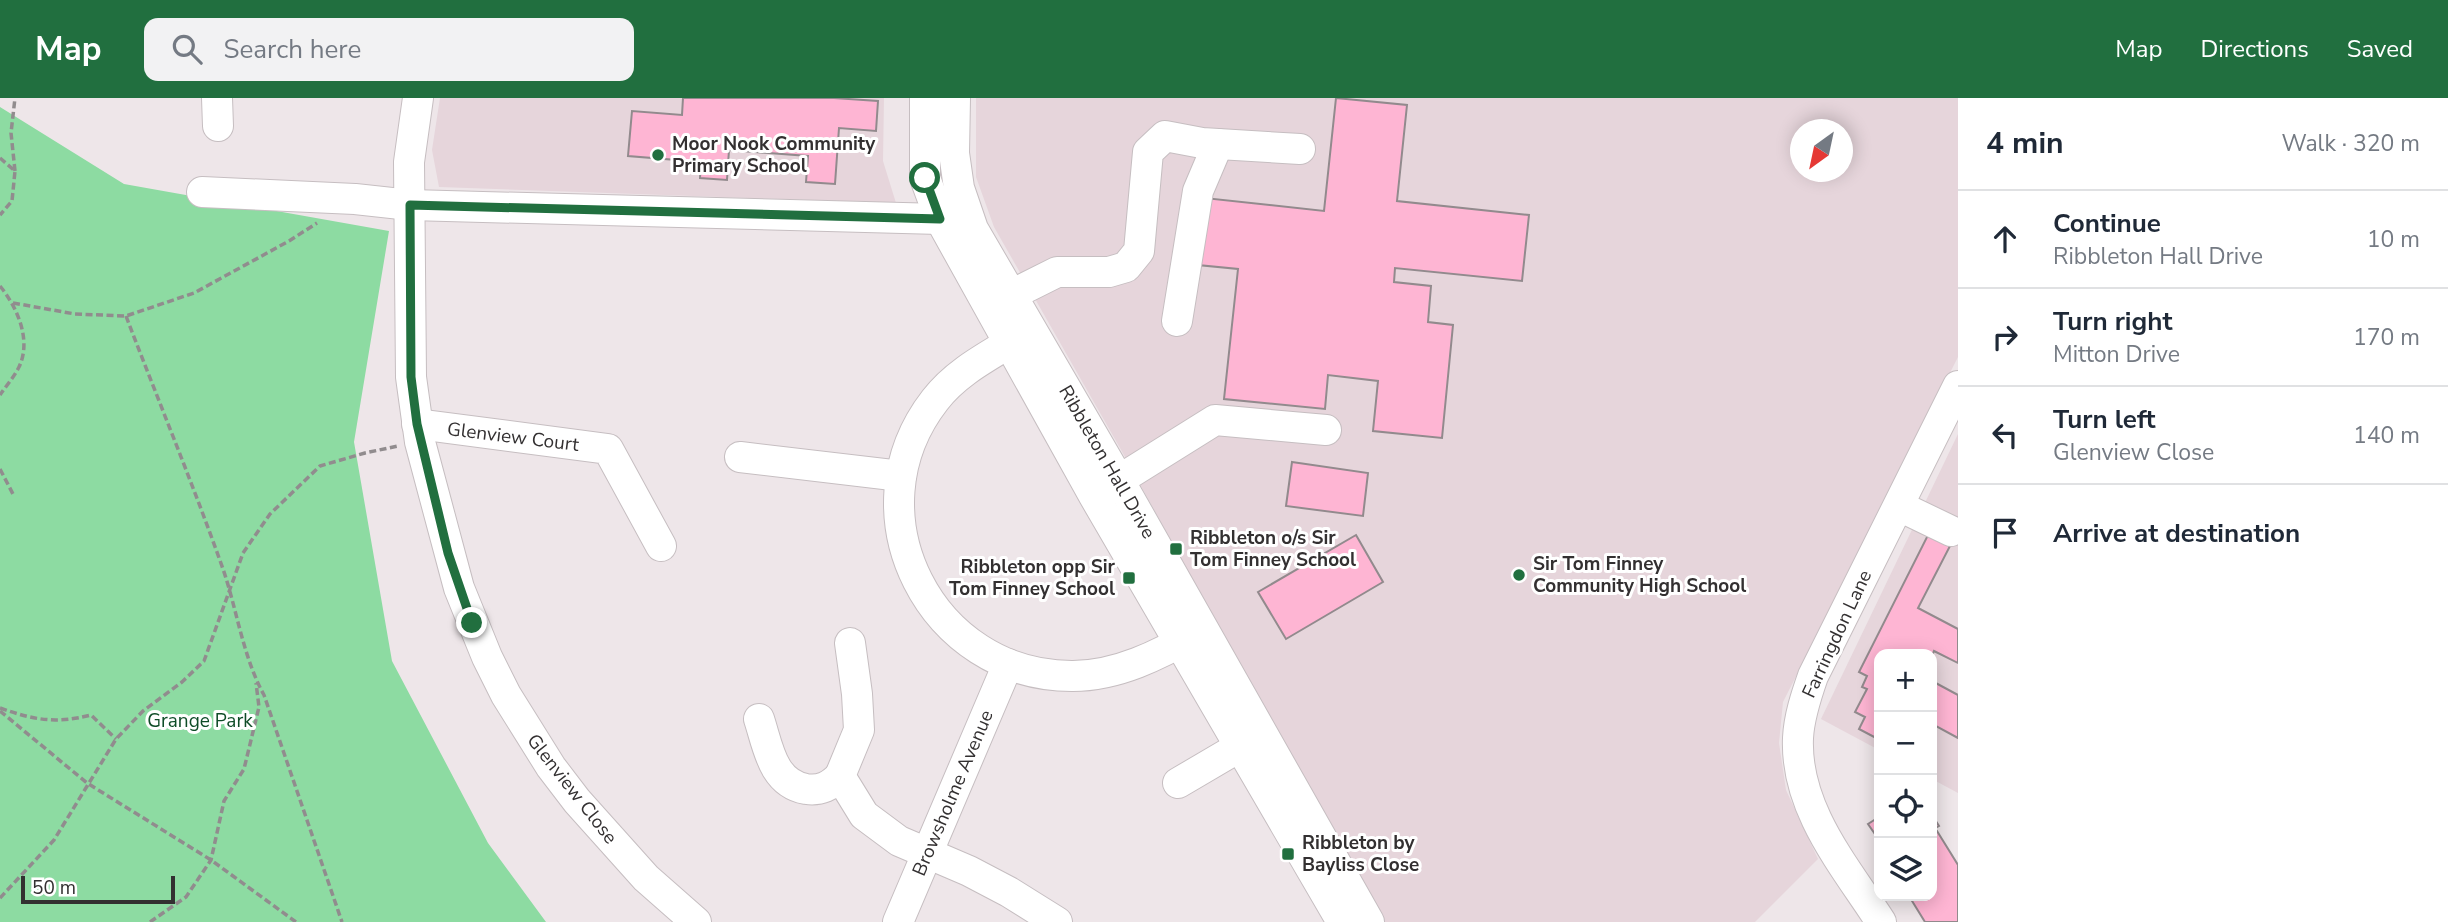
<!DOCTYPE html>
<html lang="en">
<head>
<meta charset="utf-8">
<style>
	:root { --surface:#fff; --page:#f2f2f3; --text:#1f2937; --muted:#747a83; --line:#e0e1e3; --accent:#216f3f }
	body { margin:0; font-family:"Nunito Sans",sans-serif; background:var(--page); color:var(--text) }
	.controls { position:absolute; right:21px; bottom:21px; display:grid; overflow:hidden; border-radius:14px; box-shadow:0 4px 18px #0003 }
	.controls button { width:63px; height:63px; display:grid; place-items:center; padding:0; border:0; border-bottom:2px solid var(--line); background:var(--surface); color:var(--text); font:35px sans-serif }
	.compass { position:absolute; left:1790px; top:21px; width:63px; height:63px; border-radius:50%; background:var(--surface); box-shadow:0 4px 18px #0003; rotate:213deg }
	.scale { position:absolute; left:21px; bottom:18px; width:154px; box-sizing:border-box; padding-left:7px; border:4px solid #333031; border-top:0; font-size:19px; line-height:24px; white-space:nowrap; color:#333031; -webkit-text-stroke:5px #fff; paint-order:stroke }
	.stop { position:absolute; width:21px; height:21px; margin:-16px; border:5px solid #216f3f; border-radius:50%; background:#fff }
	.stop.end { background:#216f3f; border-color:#fff; box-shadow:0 2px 7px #0008 }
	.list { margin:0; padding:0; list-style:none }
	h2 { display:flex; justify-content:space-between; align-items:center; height:91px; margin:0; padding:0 28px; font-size:30px }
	h2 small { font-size:23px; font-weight:400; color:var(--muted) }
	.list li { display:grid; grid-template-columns:46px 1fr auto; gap:21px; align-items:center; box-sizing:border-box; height:98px; padding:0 28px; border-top:2px solid var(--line) }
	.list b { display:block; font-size:26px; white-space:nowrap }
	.list p { margin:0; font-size:23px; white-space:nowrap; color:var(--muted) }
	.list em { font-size:23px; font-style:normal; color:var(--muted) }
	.icon { flex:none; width:38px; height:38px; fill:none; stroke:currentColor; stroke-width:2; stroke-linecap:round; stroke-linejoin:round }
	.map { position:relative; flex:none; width:1958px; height:824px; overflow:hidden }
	header { display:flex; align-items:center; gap:42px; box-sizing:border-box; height:98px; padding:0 35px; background:var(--accent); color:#fff }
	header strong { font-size:33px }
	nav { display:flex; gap:38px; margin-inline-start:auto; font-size:24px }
	.search { width:490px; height:63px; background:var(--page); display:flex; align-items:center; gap:18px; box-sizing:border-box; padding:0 24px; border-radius:14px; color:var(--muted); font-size:26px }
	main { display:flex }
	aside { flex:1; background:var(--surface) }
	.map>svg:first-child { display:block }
	.built { fill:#e6d5db; fill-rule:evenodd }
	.green { fill:#8ddba2 }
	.building { fill:#feb5d3; stroke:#928a8d; stroke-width:2 }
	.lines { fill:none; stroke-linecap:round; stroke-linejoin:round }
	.minor-casing { stroke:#c6bec1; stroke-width:32 }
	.path { stroke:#918c8e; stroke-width:3.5; stroke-dasharray:7 3.5; stroke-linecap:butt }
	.minor { stroke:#fff; stroke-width:30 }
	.route { stroke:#216f3f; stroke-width:9 }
	.poi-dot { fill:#216f3f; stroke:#fff; stroke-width:2.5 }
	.labels { text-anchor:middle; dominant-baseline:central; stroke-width:6; stroke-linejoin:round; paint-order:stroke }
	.poi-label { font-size:19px; font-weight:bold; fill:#333031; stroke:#fff; text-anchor:start }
	.street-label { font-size:19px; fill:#333031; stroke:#fff }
	.park-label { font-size:19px; fill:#0e4c27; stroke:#fff }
</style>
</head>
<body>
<header>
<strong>Map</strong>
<div class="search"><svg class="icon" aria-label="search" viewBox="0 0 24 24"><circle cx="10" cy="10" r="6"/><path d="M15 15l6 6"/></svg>Search here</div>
<nav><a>Map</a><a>Directions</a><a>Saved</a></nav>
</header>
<main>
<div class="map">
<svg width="1958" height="824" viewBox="0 0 1958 824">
	<rect width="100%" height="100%" fill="#eee6e9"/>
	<!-- built -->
	<g class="built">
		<polygon points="440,0 884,0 883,63 896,105 439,89 432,52"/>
		<path d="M 976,0 L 1958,0 L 1958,259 L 1783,604 L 1779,645 L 1786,692 L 1818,761 L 1755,824 L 1381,824 L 1120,350 L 994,129 L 976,79 ZM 1800,32 L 1842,32 L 1842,74 L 1800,74 Z"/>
		<polygon points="1958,336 1958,695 1932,681 1932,556 1879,556 1879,652 1821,621"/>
	</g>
	<!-- green -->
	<polygon class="green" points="0,9 124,86 389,133 354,344 392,563 488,745 546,824 0,824"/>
	<!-- building -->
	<g class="building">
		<polygon points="683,0 834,0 878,3 876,33 839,30 835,86 806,84 808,58 729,52 727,82 700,80 701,64 628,58 632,13 682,17"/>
		<polygon points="1336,0 1407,7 1397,103 1529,117 1522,183 1395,170 1394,184 1431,188 1428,224 1453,227 1442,340 1373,333 1378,283 1328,277 1325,311 1224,301 1238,171 1198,167 1205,100 1324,113"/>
		<polygon points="1292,364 1368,375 1363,418 1286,408"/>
		<polygon points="1356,437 1383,484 1286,541 1258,494"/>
		<polygon points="1928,437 1950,448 1918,510 1958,531 1958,565 1934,553 1932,558 1932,556 1879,556 1878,641 1859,631 1865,619 1855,614 1867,591 1862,589 1867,578 1859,574"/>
		<polygon points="1932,583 1958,597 1958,640 1932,626"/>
		<polygon points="1932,717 1939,728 1932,732"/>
		<polygon points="1879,719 1879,738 1877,739 1868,726"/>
		<polygon points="1937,733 1958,767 1958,824 1925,824 1909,798 1932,798 1932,736"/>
	</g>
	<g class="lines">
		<!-- minor casing -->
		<g class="minor-casing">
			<g id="minor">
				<polyline points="217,0 218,28"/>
				<polyline points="418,0 409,64 411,279 420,344 459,490 487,559 506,597 551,669 577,703 646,780 696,824"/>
				<polyline points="925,0 925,80 940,121 1094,398 1342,824"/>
				<polyline points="955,0 954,55 959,90 973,131 1119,382 1369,824"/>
				<polyline points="202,94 355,101 410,107 940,121 956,115"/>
				<polyline points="1011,197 1057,174 1109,174 1126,169 1139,153 1148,54 1165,38 1202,45 1300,51"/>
				<polyline points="1177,223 1198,93 1218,46"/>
				<path d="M 1024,236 C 993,256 958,272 935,302 C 847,415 931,579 1073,578 C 1117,578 1159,557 1197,535"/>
				<polyline points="417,326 608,351 661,448"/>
				<polyline points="740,359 901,378"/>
				<polyline points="1103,392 1215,322 1326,332"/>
				<polyline points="1899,408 1951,433"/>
				<path d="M 759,621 C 768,648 772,685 806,691 C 821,693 830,688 840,678 L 864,717 L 899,743 L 969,773 L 1009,794 L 1057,824"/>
				<polyline points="840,678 859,632 857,596 850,545"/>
				<polyline points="1178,685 1241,648"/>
				<polyline points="898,824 1008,566"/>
				<path d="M 1881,824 C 1845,768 1795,711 1798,640 C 1799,619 1806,598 1813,578 L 1958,288"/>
			</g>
		</g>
		<!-- path -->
		<g class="path">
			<polyline points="0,60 15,73 12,103 0,117"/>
			<polyline points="15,73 11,35 15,0"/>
			<path d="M 0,188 C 17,209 32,242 19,269 C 14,279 6,288 0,297"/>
			<polyline points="13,205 75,216 126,218 194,195 289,143 317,125"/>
			<path d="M 126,218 C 158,302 193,386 223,471 C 237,512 243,559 264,597 L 342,824"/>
			<polyline points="0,371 14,398"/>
			<path d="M 0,610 C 34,622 55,626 91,617 L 116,641"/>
			<polyline points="0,613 87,685 211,762 296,824"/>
			<polyline points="0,800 54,742 116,641 143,613 182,584 204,563 243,455 270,416 320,368 365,355 398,348"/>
			<polyline points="150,824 186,799 211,762 224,703 244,671 259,609 256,585"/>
		</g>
		<!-- minor -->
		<use href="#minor" class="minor"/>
	</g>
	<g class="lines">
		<!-- route -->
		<polyline class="route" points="472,525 448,455 417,326 411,279 410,107 940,121 925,80"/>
	</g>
	<!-- markers -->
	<g class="poi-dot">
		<circle cx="658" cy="57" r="7"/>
		<rect x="1169" y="444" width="14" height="14" rx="3.5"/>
		<circle cx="1519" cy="477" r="7"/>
		<rect x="1122" y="473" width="14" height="14" rx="3.5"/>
		<rect x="1281" y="749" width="14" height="14" rx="3.5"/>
	</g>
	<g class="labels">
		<!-- poi labels -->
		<g class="poi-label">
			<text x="672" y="46">Moor Nook Community<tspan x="672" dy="22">Primary School</tspan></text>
			<text x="1190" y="440">Ribbleton o/s Sir<tspan x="1190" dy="22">Tom Finney School</tspan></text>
			<text x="1533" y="466">Sir Tom Finney<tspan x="1533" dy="22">Community High School</tspan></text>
			<text x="1115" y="469" text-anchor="end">Ribbleton opp Sir<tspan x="1115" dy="22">Tom Finney School</tspan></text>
			<text x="1302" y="745">Ribbleton by<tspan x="1302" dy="22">Bayliss Close</tspan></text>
		</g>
		<!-- street labels -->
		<g class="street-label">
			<text transform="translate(513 339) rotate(7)">Glenview Court</text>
			<text transform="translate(1107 364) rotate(60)">Ribbleton Hall Drive</text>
			<text transform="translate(1837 536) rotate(-65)">Farringdon Lane</text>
			<text transform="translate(572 691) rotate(52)">Glenview Close</text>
			<text transform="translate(953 695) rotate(-67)">Browsholme Avenue</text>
		</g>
		<!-- park labels -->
		<g class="park-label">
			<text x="200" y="623">Grange Park</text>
		</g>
	</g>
</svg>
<div class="controls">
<button>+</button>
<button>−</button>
<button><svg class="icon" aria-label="locate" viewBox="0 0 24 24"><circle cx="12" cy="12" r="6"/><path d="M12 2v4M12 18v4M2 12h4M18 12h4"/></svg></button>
<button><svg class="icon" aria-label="layers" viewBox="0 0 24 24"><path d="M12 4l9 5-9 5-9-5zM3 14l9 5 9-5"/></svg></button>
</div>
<svg class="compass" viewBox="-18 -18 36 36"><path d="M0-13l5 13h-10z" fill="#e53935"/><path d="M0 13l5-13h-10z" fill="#747a83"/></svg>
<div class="scale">50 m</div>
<div class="stop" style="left:925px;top:80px"></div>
<div class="stop end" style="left:472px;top:525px"></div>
</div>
<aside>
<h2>4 min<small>Walk · 320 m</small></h2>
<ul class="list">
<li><svg class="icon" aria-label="ahead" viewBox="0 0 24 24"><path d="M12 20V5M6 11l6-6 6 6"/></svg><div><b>Continue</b><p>Ribbleton Hall Drive</p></div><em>10 m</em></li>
<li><svg class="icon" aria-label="right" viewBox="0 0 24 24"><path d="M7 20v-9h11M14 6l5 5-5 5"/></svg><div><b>Turn right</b><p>Mitton Drive</p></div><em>170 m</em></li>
<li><svg class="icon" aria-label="left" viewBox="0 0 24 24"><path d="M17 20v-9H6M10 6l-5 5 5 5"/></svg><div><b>Turn left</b><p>Glenview Close</p></div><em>140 m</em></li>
<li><svg class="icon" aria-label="arrive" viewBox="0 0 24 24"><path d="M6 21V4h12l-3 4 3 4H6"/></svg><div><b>Arrive at destination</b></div></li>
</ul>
</aside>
</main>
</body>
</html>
